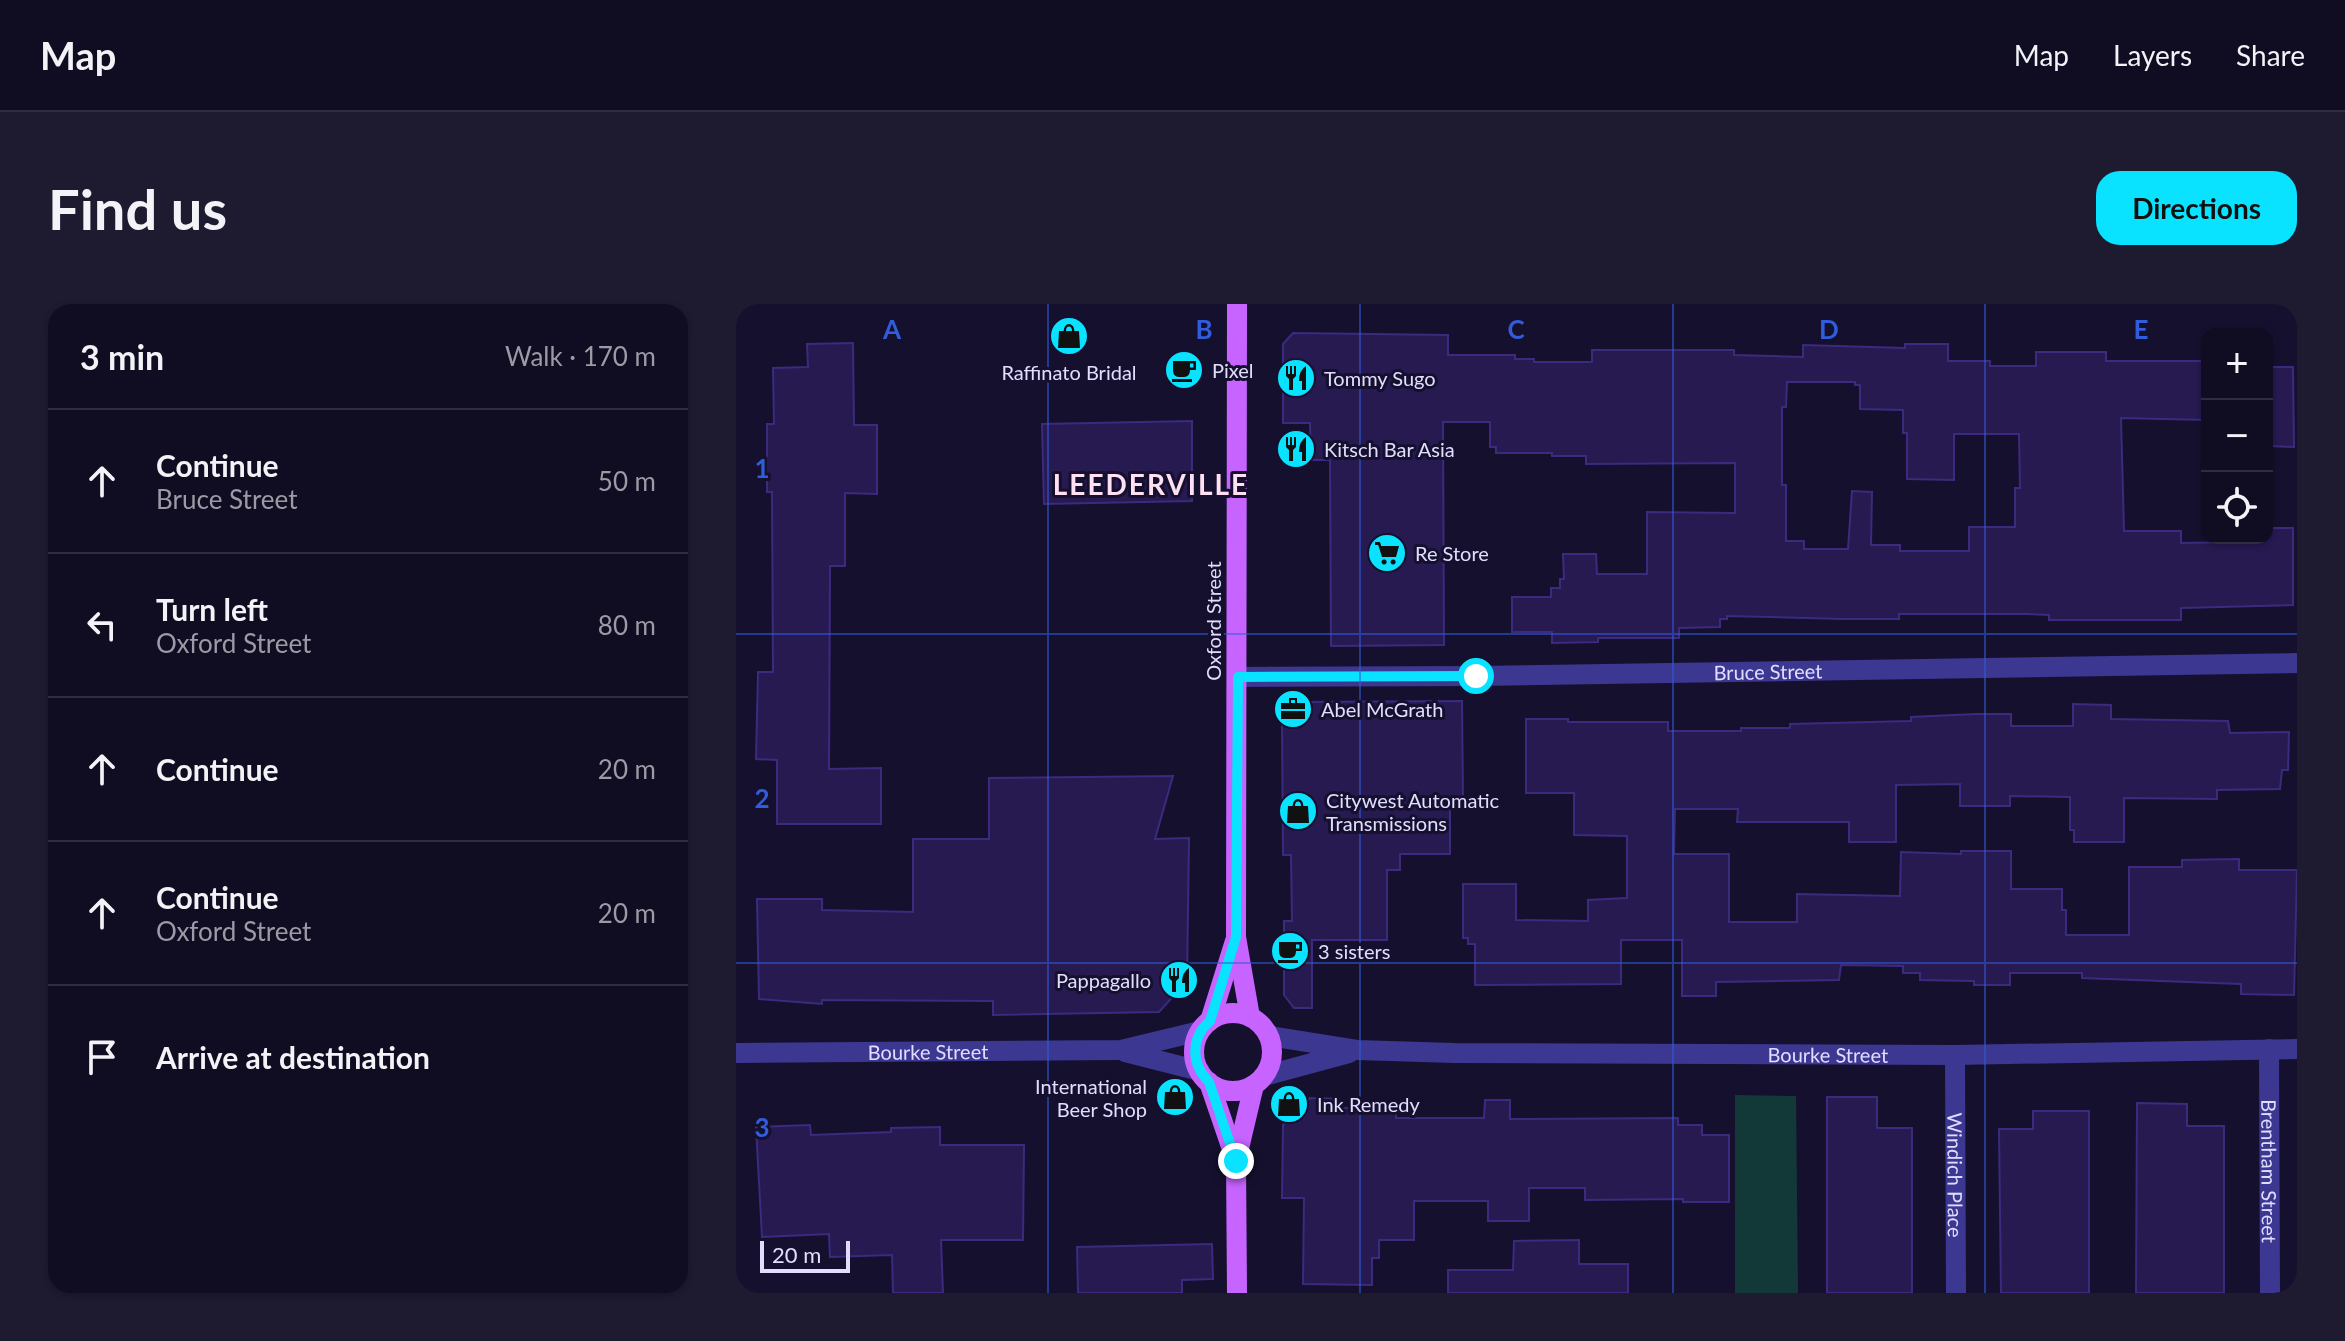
<!DOCTYPE html>
<html lang="en">
<head>
<meta charset="utf-8">
<style>
	:root { --surface:#100c22; --page:#1e1a2f; --text:#f1f3f6; --muted:#9c9ba5; --line:#302c40; --accent:#09e3ff }
	body { margin:0; font-family:Lato,sans-serif; background:var(--page); color:var(--text) }
	.controls { position:absolute; right:24px; top:24px; display:grid; overflow:hidden; border-radius:16px; box-shadow:0 2px 6px #0004 }
	.controls button { width:72px; height:72px; display:grid; place-items:center; padding:0; border:0; border-bottom:2px solid var(--line); background:var(--surface); color:var(--text); font:40px sans-serif }
	.scale { position:absolute; left:24px; bottom:20px; width:90px; box-sizing:border-box; padding-left:8px; border:4px solid #e1ddff; border-top:0; font-size:22px; line-height:28px; white-space:nowrap; color:#e1ddff; -webkit-text-stroke:6px #15102e; paint-order:stroke }
	.stop { position:absolute; width:24px; height:24px; margin:-18px; border:6px solid #09e3ff; border-radius:50%; background:#fff }
	.stop.end { background:#09e3ff; border-color:#fff; box-shadow:0 2px 8px #0008 }
	.list { margin:0; padding:0; list-style:none }
	h2 { display:flex; justify-content:space-between; align-items:center; height:104px; margin:0; padding:0 32px; font-size:34px }
	h2 small { font-size:26px; font-weight:400; color:var(--muted) }
	.list li { display:grid; grid-template-columns:52px 1fr auto; gap:24px; align-items:center; box-sizing:border-box; height:144px; padding:0 32px; border-top:2px solid var(--line) }
	.list b { display:block; font-size:30px; white-space:nowrap }
	.list p { margin:0; font-size:26px; white-space:nowrap; color:var(--muted) }
	.list em { font-size:26px; font-style:normal; color:var(--muted) }
	.icon { flex:none; width:44px; height:44px; fill:none; stroke:currentColor; stroke-width:2; stroke-linecap:round; stroke-linejoin:round }
	.map { position:relative; flex:none; width:1561px; height:989px; overflow:hidden; border-radius:24px }
	header { display:flex; align-items:center; gap:48px; box-sizing:border-box; height:112px; padding:0 40px; background:var(--surface); border-bottom:2px solid var(--line) }
	header strong { font-size:38px }
	nav { display:flex; gap:44px; margin-inline-start:auto; font-size:28px }
	.intro { display:flex; align-items:center; justify-content:space-between; box-sizing:border-box; height:192px; padding:0 48px }
	h1 { margin:0; font-size:56px }
	.button { padding:20px 36px; border-radius:24px; background:var(--accent); color:#111; font-size:28px; font-weight:700 }
	main { display:flex; gap:48px; padding:0 48px }
	aside { flex:1; background:var(--surface); border-radius:24px; box-shadow:0 2px 6px #0004 }
	.map>svg:first-child { display:block }
	.green { fill:#123938 }
	.building { fill:#261a51; stroke:#3c2a7f; stroke-width:2; fill-rule:evenodd }
	.lines { fill:none; stroke-linecap:round; stroke-linejoin:round }
	.minor { stroke:#3c3791; stroke-width:20 }
	.tertiary { stroke:#3c3791; stroke-width:20 }
	.primary { stroke:#c764ff; stroke-width:20 }
	.route { stroke:#09e3ff; stroke-width:10 }
	.grid { fill:none; stroke:#315cdc; stroke-width:2; stroke-opacity:0.55 }
	.labels { text-anchor:middle; dominant-baseline:central; stroke-width:6; stroke-linejoin:round; paint-order:stroke }
	.poi-label { font-size:20px; fill:#e1ddff; stroke:#15102e; text-anchor:start }
	.street-label { font-size:20px; fill:#e1ddff; stroke:#15102e }
	.district-label { font-size:28px; font-weight:bold; letter-spacing:2px; fill:#ffdff3; stroke:#15102e }
	.grid-label { font-size:26px; text-anchor:middle; font-weight:bold; fill:#315cdc; stroke:#15102e; stroke-width:6; stroke-linejoin:round; paint-order:stroke }
</style>
</head>
<body>
<header>
<strong>Map</strong>
<nav><a>Map</a><a>Layers</a><a>Share</a></nav>
</header>
<div class="intro"><h1>Find us</h1><a class="button">Directions</a></div>
<main>
<aside>
<h2>3 min<small>Walk · 170 m</small></h2>
<ul class="list">
<li><svg class="icon" aria-label="ahead" viewBox="0 0 24 24"><path d="M12 20V5M6 11l6-6 6 6"/></svg><div><b>Continue</b><p>Bruce Street</p></div><em>50 m</em></li>
<li><svg class="icon" aria-label="left" viewBox="0 0 24 24"><path d="M17 20v-9H6M10 6l-5 5 5 5"/></svg><div><b>Turn left</b><p>Oxford Street</p></div><em>80 m</em></li>
<li><svg class="icon" aria-label="ahead" viewBox="0 0 24 24"><path d="M12 20V5M6 11l6-6 6 6"/></svg><div><b>Continue</b></div><em>20 m</em></li>
<li><svg class="icon" aria-label="ahead" viewBox="0 0 24 24"><path d="M12 20V5M6 11l6-6 6 6"/></svg><div><b>Continue</b><p>Oxford Street</p></div><em>20 m</em></li>
<li><svg class="icon" aria-label="arrive" viewBox="0 0 24 24"><path d="M6 21V4h12l-3 4 3 4H6"/></svg><div><b>Arrive at destination</b></div></li>
</ul>
</aside>
<div class="map">
<svg width="1561" height="989" viewBox="0 0 1561 989">
	<rect width="100%" height="100%" fill="#15102e"/>
	<!-- green -->
	<polygon class="green" points="999,791 1060,792 1062,989 999,989"/>
	<!-- building -->
	<g class="building">
		<path d="M 557,29 L 712,31 L 712,51 L 779,51 L 779,55 L 798,55 L 798,58 L 856,58 L 856,46 L 998,46 L 998,51 L 1067,53 L 1067,41 L 1169,44 L 1169,40 L 1212,40 L 1212,57 L 1254,57 L 1254,62 L 1300,62 L 1300,48 L 1370,48 L 1370,57 L 1471,57 L 1471,116 L 1385,114 L 1388,227 L 1445,227 L 1445,239 L 1508,238 L 1508,234 L 1531,234 L 1531,224 L 1557,224 L 1557,301 L 1445,304 L 1445,316 L 1313,316 L 1313,311 L 1291,310 L 1163,310 L 1163,315 L 1107,315 L 991,312 L 991,315 L 984,315 L 984,323 L 943,324 L 943,334 L 862,334 L 862,338 L 816,339 L 816,328 L 776,328 L 776,293 L 815,293 L 815,284 L 824,284 L 824,275 L 828,275 L 827,250 L 860,250 L 861,270 L 911,270 L 911,208 L 999,209 L 999,159 L 850,160 L 850,152 L 816,152 L 816,149 L 760,149 L 760,143 L 754,143 L 754,118 L 707,118 L 708,341 L 595,342 L 594,156 L 575,156 L 574,119 L 547,119 L 547,40 ZM 1051,78 L 1119,78 L 1119,81 L 1124,81 L 1124,105 L 1167,106 L 1167,129 L 1171,129 L 1171,175 L 1218,176 L 1218,130 L 1283,130 L 1284,184 L 1279,184 L 1279,223 L 1233,223 L 1233,247 L 1164,247 L 1164,241 L 1135,241 L 1136,188 L 1116,187 L 1112,245 L 1068,245 L 1068,237 L 1050,237 L 1050,181 L 1046,181 L 1046,103 L 1050,103 Z"/>
		<polygon points="117,39 118,121 141,121 141,190 109,189 109,262 94,262 93,465 145,464 145,520 41,520 41,456 20,455 22,368 37,368 36,188 31,188 31,120 38,120 37,64 72,63 71,40"/>
		<polygon points="1531,63 1557,63 1558,143 1531,142"/>
		<polygon points="456,117 456,197 308,200 306,120"/>
		<polygon points="726,397 727,497 714,497 714,550 664,550 664,566 651,566 651,636 576,636 576,704 558,704 548,691 548,617 556,617 555,551 547,551 546,414 559,398"/>
		<polygon points="1337,400 1375,401 1375,415 1492,417 1494,429 1553,428 1552,466 1546,466 1544,485 1481,486 1481,495 1388,494 1388,538 1338,538 1338,526 1334,526 1334,493 1274,492 1274,502 1224,502 1224,480 1160,481 1160,538 1113,538 1113,518 1001,518 1002,505 939,505 938,550 993,550 993,618 1061,618 1061,590 1164,592 1165,548 1225,550 1225,547 1275,547 1275,585 1326,585 1326,606 1330,606 1330,631 1393,631 1393,563 1446,563 1446,556 1503,555 1503,566 1561,566 1558,691 1505,690 1505,680 1346,674 1346,669 1274,669 1274,681 1238,681 1238,677 1184,676 1184,669 1167,669 1167,662 1105,661 1103,676 980,678 980,692 946,692 946,636 885,636 885,680 739,681 739,640 732,640 732,634 727,634 727,580 780,580 780,616 852,617 852,596 891,594 891,532 838,531 838,489 790,489 790,415 832,415 832,418 932,418 932,427 1005,427 1005,424 1054,424 1054,420 1175,417 1175,413 1240,410 1275,410 1275,422 1337,422"/>
		<polygon points="437,472 419,535 453,534 451,677 423,708 257,711 257,697 86,696 86,700 23,695 21,595 86,595 86,606 177,608 177,535 253,535 253,474"/>
		<polygon points="1091,793 1141,793 1141,824 1176,824 1176,989 1091,989"/>
		<polygon points="574,794 603,795 603,804 660,804 660,814 748,814 749,796 774,796 774,815 942,814 942,821 966,821 966,831 993,831 993,898 947,898 947,895 849,896 849,884 793,884 793,917 752,917 752,897 678,897 678,936 643,936 643,954 636,954 636,981 567,980 568,894 546,894 547,821"/>
		<polygon points="1401,799 1451,800 1451,822 1488,822 1488,989 1400,989"/>
		<polygon points="1297,807 1353,807 1353,989 1265,989 1263,825 1297,825"/>
		<polygon points="74,821 75,831 155,828 155,824 204,823 204,841 288,841 287,936 205,936 207,989 157,989 156,951 94,953 93,930 26,933 20,823"/>
		<polygon points="843,936 843,960 892,960 892,989 712,989 712,966 777,966 778,937"/>
		<polygon points="476,940 477,975 446,976 446,989 342,989 341,943"/>
	</g>
	<g class="lines">
		<!-- minor -->
		<g class="minor">
			<path id="s1" d="M 502,373 L 740,372 L 1561,359"/>
			<path id="s2" d="M 533,732 L 621,746 L 718,749 L 1219,751 L 1561,745"/>
			<polyline points="389,748 464,767"/>
			<path id="s3" d="M 0,749 L 385,746 L 464,727"/>
			<path id="s4" d="M 1219,751 L 1220,989"/>
			<polyline points="528,772 613,749"/>
		</g>
		<!-- tertiary -->
		<path class="tertiary" id="s5" d="M 1533,745 L 1534,989"/>
		<!-- primary -->
		<g class="primary">
			<polyline points="501,0 500,633 514,713"/>
			<circle cx="497" cy="748" r="39"/>
			<polyline points="474,717 499,637"/>
			<polyline points="473,778 500,857"/>
			<polyline points="501,989 500,857 518,781"/>
		</g>
	</g>
	<g class="lines">
		<!-- route -->
		<path class="route" d="M 500,857 L 473,778 C 455,760 454,734 474,717 L 500,633 L 502,373 L 740,372"/>
	</g>
	<!-- grid -->
	<path class="grid" d="M 312,0 L 312,989M 624,0 L 624,989M 937,0 L 937,989M 1249,0 L 1249,989M 0,330 L 1561,330M 0,659 L 1561,659"/>
	<!-- icons -->
	<defs>
		<g id="shop-disc" transform="scale(2)"><circle r="9.5" fill="#09e3ff" stroke="#15102e"/><path d="M-5-2.5h2.3a2.7 3.5 0 0 1 5.4 0H5L5.5 6h-11ZM-1.5-2.5h3a1.5 2.3 0 0 0-3 0Z" fill="#111"/></g>
		<g id="cafe-disc" transform="scale(2)"><circle r="9.5" fill="#09e3ff" stroke="#15102e"/><path d="M-5.5-4.5H6V0H3Q3 3.5 0 3.5H-2.5Q-5.5 3.5-5.5 0ZM3-3.2v2h1.7v-2ZM-6 4.5H4V6H-6Z" fill="#111"/></g>
		<g id="restaurant-disc" transform="scale(2)"><circle r="9.5" fill="#09e3ff" stroke="#15102e"/><path d="M-5-6h1v4h1v-4h1v4h1v-4h1v5L-1.5 .5V6h-2V.5L-5-1ZM5-6V6H3V1.5H1.5Q1.5-4 5-6Z" fill="#111"/></g>
		<g id="supermarket-disc" transform="scale(2)"><circle r="9.5" fill="#09e3ff" stroke="#15102e"/><path d="M-6-5.5h2.5l.6 2H6L4.5 2H-2.5L-4.4-4H-6ZM-1.5 3.2a1.3 1.3 0 1 0 .1 0ZM3 3.2a1.3 1.3 0 1 0 .1 0Z" fill="#111"/></g>
		<g id="office-disc" transform="scale(2)"><circle r="9.5" fill="#09e3ff" stroke="#15102e"/><path d="M-6-3h4V-5.5h4V-3h4V5H-6ZM-1-4.5V-3h2v-1.5ZM-6 0V1H6V0Z" fill="#111"/></g>
	</defs>
	<g fill-rule="evenodd">
		<use href="#shop-disc" x="333" y="32"/>
		<use href="#cafe-disc" x="448" y="66"/>
		<use href="#restaurant-disc" x="560" y="74"/>
		<use href="#restaurant-disc" x="560" y="145"/>
		<use href="#supermarket-disc" x="651" y="249"/>
		<use href="#office-disc" x="557" y="405"/>
		<use href="#shop-disc" x="562" y="507"/>
		<use href="#cafe-disc" x="554" y="647"/>
		<use href="#restaurant-disc" x="443" y="676"/>
		<use href="#shop-disc" x="439" y="793"/>
		<use href="#shop-disc" x="553" y="800"/>
	</g>
	<g class="labels">
		<!-- poi labels -->
		<g class="poi-label">
			<text x="476" y="66">Pixel</text>
			<text x="333" y="68" text-anchor="middle">Raffinato Bridal</text>
			<text x="588" y="74">Tommy Sugo</text>
			<text x="588" y="145">Kitsch Bar Asia</text>
			<text x="679" y="249">Re Store</text>
			<text x="585" y="405">Abel McGrath</text>
			<text x="590" y="496">Citywest Automatic<tspan x="590" dy="23">Transmissions</tspan></text>
			<text x="582" y="647">3 sisters</text>
			<text x="415" y="676" text-anchor="end">Pappagallo</text>
			<text x="411" y="782" text-anchor="end">International<tspan x="411" dy="23">Beer Shop</tspan></text>
			<text x="581" y="800">Ink Remedy</text>
		</g>
		<!-- street labels -->
		<g class="street-label">
			<text transform="translate(477 317) rotate(-90)">Oxford Street</text>
			<text stroke="none"><textPath href="#s1" startOffset="530">Bruce Street</textPath></text>
			<text stroke="none"><textPath href="#s3" startOffset="192">Bourke Street</textPath></text>
			<text stroke="none"><textPath href="#s2" startOffset="560">Bourke Street</textPath></text>
			<text stroke="none"><textPath href="#s5" startOffset="122">Brentham Street</textPath></text>
			<text stroke="none"><textPath href="#s4" startOffset="120">Windich Place</textPath></text>
		</g>
		<!-- district labels -->
		<g class="district-label">
			<text x="415" y="180">LEEDERVILLE</text>
		</g>
	</g>
	<g class="grid-label">
		<text x="156" y="35">A</text>
		<text x="468" y="35">B</text>
		<text x="780" y="35">C</text>
		<text x="1093" y="35">D</text>
		<text x="1405" y="35">E</text>
		<text x="26" y="174">1</text>
		<text x="26" y="504">2</text>
		<text x="26" y="833">3</text>
	</g>
</svg>
<div class="controls">
<button>+</button>
<button>−</button>
<button><svg class="icon" aria-label="locate" viewBox="0 0 24 24"><circle cx="12" cy="12" r="6"/><path d="M12 2v4M12 18v4M2 12h4M18 12h4"/></svg></button>
</div>
<div class="scale">20 m</div>
<div class="stop" style="left:740px;top:372px"></div>
<div class="stop end" style="left:500px;top:857px"></div>
</div>
</main>
</body>
</html>
